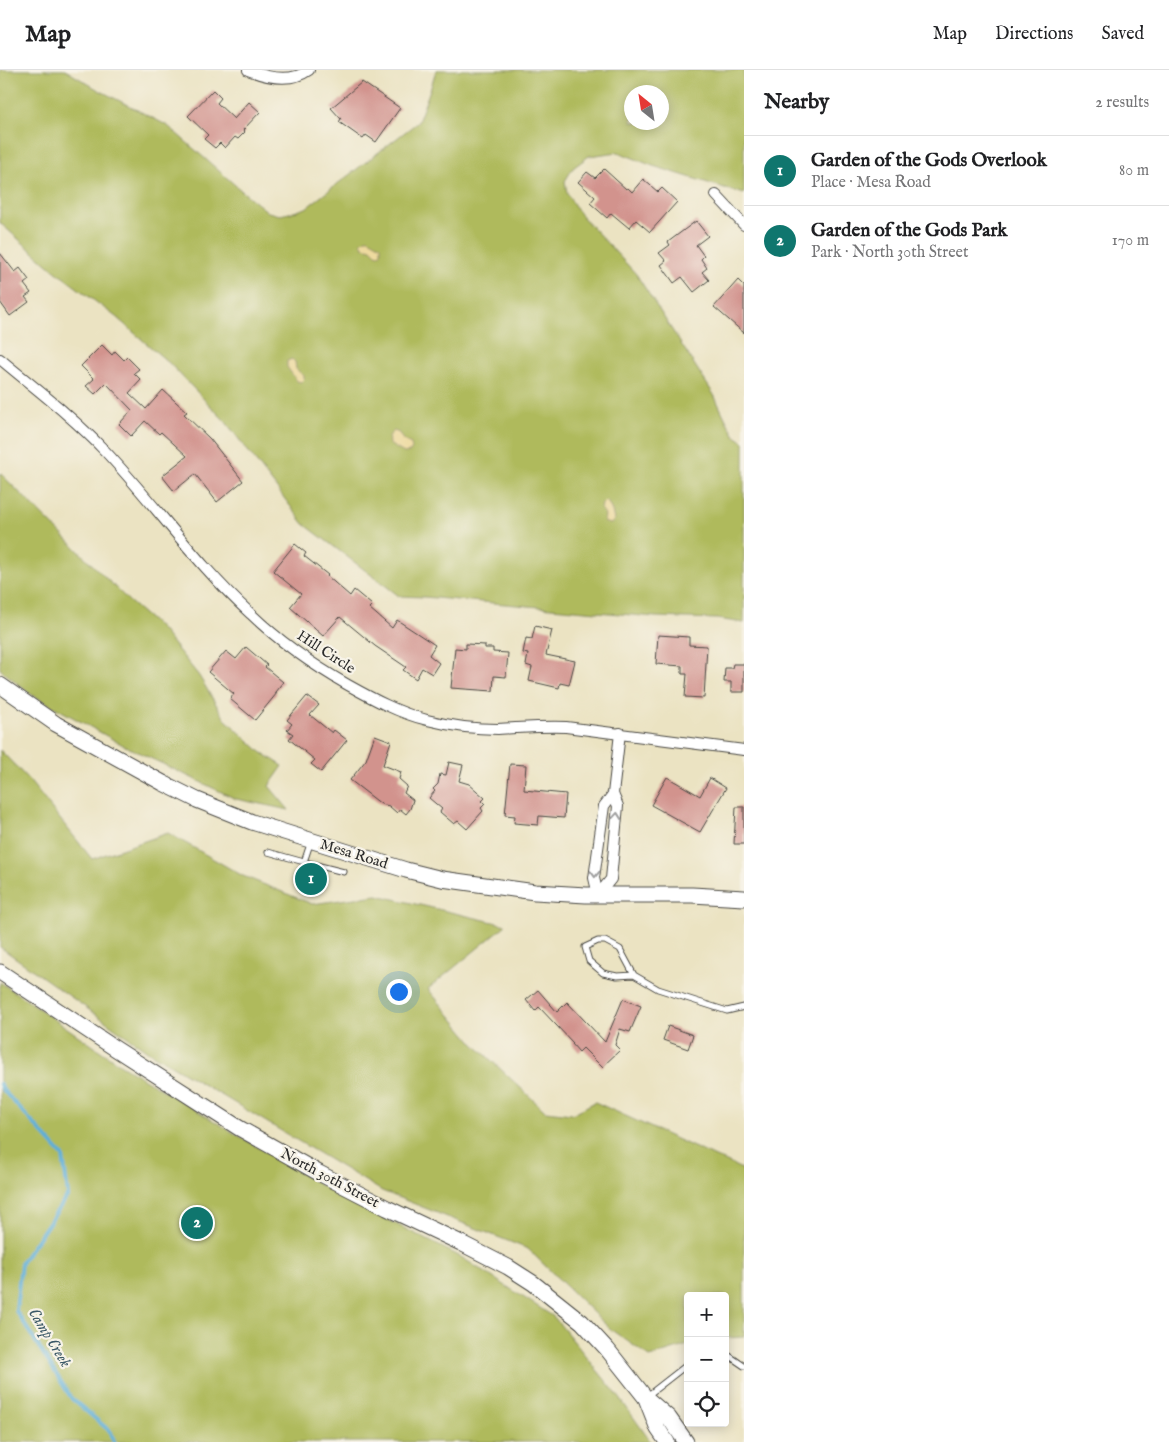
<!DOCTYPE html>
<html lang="en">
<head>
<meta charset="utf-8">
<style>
	:root { --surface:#fff; --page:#f6f6f6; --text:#202124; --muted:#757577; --line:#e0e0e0; --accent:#0f766e }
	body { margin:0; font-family:"IM FELL English",serif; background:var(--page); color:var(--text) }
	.controls { position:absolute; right:15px; bottom:15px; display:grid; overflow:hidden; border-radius:5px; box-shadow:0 2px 12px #0003 }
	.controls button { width:45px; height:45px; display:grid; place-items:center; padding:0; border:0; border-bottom:1px solid var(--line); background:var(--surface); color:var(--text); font:25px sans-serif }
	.compass { position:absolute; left:624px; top:15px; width:45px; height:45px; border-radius:50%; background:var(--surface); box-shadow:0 2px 12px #0003; rotate:330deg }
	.you { position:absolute; left:398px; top:921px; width:18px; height:18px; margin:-12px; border:4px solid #fff; border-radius:50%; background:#1a73e8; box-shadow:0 0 0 8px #1a73e833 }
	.badge { display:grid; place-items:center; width:32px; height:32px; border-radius:50%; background:var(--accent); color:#fff; font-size:16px; font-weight:700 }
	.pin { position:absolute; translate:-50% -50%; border:2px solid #fff; box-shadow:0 1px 5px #0006 }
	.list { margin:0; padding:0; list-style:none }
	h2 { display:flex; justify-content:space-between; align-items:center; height:65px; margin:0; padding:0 20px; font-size:21px }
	h2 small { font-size:16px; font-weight:400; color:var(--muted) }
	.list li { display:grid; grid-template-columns:32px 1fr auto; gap:15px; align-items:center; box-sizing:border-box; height:70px; padding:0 20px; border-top:1px solid var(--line) }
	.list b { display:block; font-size:19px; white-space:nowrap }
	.list p { margin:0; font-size:16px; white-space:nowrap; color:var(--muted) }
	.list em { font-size:16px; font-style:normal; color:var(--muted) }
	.icon { flex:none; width:28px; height:28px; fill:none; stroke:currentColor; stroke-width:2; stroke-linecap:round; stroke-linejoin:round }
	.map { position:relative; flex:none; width:744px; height:1372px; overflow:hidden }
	header { display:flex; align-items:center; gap:30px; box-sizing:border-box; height:70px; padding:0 25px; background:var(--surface); border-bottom:1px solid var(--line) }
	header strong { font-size:24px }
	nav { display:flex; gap:28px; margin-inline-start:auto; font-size:18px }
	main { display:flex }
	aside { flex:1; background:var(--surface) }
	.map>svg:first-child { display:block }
	.green { fill:#afba5c; stroke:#6d7244; fill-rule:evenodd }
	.sand { fill:#eeda9e; stroke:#8c8264 }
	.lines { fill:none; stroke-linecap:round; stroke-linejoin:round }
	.stream { stroke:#5dafd8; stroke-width:4 }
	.building { fill:#d2938d }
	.lane-casing { stroke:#484742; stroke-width:7 }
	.street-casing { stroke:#484742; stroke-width:12 }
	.secondary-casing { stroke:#484742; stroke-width:17 }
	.lane { stroke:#fff; stroke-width:5 }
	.street { stroke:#fff; stroke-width:10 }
	.secondary { stroke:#fff; stroke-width:15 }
	.oneway { stroke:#a0a0a0 }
	.labels { text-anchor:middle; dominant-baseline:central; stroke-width:4.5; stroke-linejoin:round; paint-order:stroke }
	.street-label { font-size:15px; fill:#2b2b2b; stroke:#f7f3e8 }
	.water-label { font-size:16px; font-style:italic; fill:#3c5968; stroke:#f7f3e8 }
</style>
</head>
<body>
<header>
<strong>Map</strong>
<nav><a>Map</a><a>Directions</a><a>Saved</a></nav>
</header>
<main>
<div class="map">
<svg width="744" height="1372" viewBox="0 0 744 1372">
	<rect width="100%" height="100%" fill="#f7f3e8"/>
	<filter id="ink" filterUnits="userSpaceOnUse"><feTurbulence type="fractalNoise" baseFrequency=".02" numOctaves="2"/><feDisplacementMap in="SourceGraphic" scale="10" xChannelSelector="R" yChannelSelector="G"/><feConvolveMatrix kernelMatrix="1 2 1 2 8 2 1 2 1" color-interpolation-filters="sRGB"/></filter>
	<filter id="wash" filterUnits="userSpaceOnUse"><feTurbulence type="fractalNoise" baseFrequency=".0096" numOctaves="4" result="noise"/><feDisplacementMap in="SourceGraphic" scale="20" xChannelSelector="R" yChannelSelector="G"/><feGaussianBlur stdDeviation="1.12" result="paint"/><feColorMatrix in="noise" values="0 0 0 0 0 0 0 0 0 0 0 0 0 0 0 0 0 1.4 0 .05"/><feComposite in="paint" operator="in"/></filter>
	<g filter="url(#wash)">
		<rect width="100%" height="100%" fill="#ebe3c2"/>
		<!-- green -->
		<g class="green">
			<path d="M 0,0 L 65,0 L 97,19 L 168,56 L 243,122 L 268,142 L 280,145 L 294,142 L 306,138 L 418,52 L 431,17 L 436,0 L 744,0 L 744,124 L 653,96 L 618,82 L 589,86 L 573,98 L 565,111 L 567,123 L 579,143 L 636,204 L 714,325 L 726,350 L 735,366 L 744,372 L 744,553 L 717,549 L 655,547 L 424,527 L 399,526 L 304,454 L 225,351 L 169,293 L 116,247 L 55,201 L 0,153 ZM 632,22 L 662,22 L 662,52 L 632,52 Z"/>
			<polygon points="0,403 130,532 161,559 199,606 225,649 261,682 283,696 269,716 289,740 236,729 123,675 29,623 0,599"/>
			<polygon points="0,680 28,709 92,789 168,763 243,806 312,834 377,825 506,855 428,919 474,974 545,1041 572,1044 595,1032 744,1100 744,1267 725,1268 725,1226 688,1226 688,1275 650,1287 610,1259 528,1179 382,1121 149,982 0,877"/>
			<polygon points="0,912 121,995 327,1119 461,1187 554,1247 619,1327 651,1372 0,1372"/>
		</g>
		<!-- sand -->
		<g class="sand">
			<polygon points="365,169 369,169 381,176 381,182 379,185 376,184 371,179 363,177 361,173"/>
			<polygon points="292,289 295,292 296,299 304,306 304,309 301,312 297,311 287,297 287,291"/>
			<path d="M 394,361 L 399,363 L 403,370 L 411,374 L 412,379 L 410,382 L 404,383 L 389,374 C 388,369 389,364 394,361 Z"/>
			<polygon points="605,431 607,431 612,441 614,450 611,454 606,453 604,451 605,445 601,440 602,434"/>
		</g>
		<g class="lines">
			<!-- stream -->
			<polyline class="stream" points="0,1014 3,1020 63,1086 68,1125 21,1193 16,1241 72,1329 111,1362 114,1372"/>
		</g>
		<g id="blocks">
			<!-- building -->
			<g class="building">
				<polygon points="362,12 400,38 376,72 366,65 363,69 339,52 341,49 331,38"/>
				<polygon points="213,20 221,28 217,33 234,49 249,32 260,42 243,60 245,62 238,69 235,67 225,78 220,73 215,78 204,69 208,65 188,46"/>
				<polygon points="604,99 626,119 628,118 632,122 643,109 658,122 662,118 677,132 650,162 636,150 629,158 611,143 607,148 590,133 595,127 578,112 587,102 595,108"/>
				<polygon points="696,151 708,166 696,175 704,186 701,189 707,198 702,202 709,210 694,222 682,207 674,213 661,195 666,191 659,183 670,175 668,172"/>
				<polygon points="0,183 15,202 20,198 29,210 24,214 31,223 25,227 29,232 10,246 0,232"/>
				<polygon points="738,210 744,216 744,263 714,237"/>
				<polygon points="102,275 112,285 115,281 124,290 127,287 139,299 134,303 141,310 129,323 146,339 163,320 187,342 184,344 210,369 243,411 217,432 195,404 174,421 162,406 187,386 161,362 159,364 145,351 131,366 119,354 132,340 106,313 95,324 86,316 94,309 81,296"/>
				<polygon points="295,474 306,483 304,486 328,505 327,506 350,526 354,520 372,535 369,538 392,558 397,550 435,575 429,585 439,593 432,604 422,598 416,609 403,600 406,597 375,576 340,547 323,566 290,537 301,524 273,501"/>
				<polygon points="535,556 552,560 546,585 575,591 569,615 560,613 559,618 529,611 532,597 526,595 528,584 523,583 526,568 532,569"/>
				<polygon points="658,565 689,567 689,575 707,576 704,628 685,627 687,604 682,604 682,596 656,594"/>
				<polygon points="466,574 485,575 485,578 493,578 493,582 508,583 506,607 494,606 493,621 451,618 455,578 466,579"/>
				<polygon points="246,577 267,595 265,597 283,612 275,622 277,623 255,650 230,629 234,624 208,602 226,581 236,589"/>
				<polygon points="733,594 744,594 744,622 731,622 731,612 724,612 725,598 732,598"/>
				<polygon points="307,626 319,635 310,645 332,663 334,660 347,670 321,702 311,694 315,690 289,669 293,664 287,660 292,654 287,650"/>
				<polygon points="375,665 391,671 383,695 401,702 399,709 407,716 404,723 413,730 410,739 406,744 400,739 397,743 389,736 381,734 350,710 366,690"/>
				<polygon points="449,692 463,695 459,711 469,714 485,728 482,731 485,734 481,738 483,741 467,759 458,751 454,754 440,742 442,739 429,728 435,721 433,719 438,714 440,704 446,705"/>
				<polygon points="510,694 526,695 524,720 566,724 564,748 539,746 538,755 514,753 515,746 505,745"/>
				<polygon points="667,707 700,726 710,708 726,718 700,762 651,735"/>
				<polygon points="736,737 744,737 744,774 734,774"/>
				<polygon points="538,920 557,942 567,932 605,972 623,929 641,936 630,962 620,959 615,975 620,980 602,997 583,978 579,982 572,974 573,973 539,937 535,941 526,930"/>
				<polygon points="668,956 693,965 688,979 663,970"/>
			</g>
		</g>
	</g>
	<g filter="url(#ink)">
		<use href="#blocks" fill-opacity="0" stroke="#484742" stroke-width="1"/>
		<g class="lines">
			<!-- lane casing -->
			<g class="lane-casing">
				<g id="lane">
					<polyline points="268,782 304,792 311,771"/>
					<polyline points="304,792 344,802"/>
					<polyline points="634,905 620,879 605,871 598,871 585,877 589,891 603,903 617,906 634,905 658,919 727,941 744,937"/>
					<polyline points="725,1283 744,1296"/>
					<polyline points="647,1326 688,1294"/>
				</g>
			</g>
			<!-- street casing -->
			<g class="street-casing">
				<g id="street">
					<path d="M 248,0 C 268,8 291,13 309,0"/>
					<polyline points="716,125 744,155"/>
					<path d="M 0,289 C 36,319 73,347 105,381 C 155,434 197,495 251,544 C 280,572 313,595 348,615 C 373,629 399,643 427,650 C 451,656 474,659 498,659 C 521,658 543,656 566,657 L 744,680"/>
					<polyline points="598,825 594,808 604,736 613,724 620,663"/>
					<polyline points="598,825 611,809 618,736 613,724"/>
				</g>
			</g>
			<!-- secondary casing -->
			<g class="secondary-casing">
				<g id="secondary">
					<polyline points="0,615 56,654 163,713 197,730 252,752 406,800 442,809 535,822 586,825 692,825 744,828"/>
					<polyline points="0,902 116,979 239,1058 319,1103 387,1138 461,1173 508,1197 533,1213 582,1252 607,1279 645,1327 669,1348 686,1372"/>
					<polyline points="647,1331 658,1359 667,1372"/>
				</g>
			</g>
			<!-- lane -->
			<use href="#lane" class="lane"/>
			<!-- street -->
			<use href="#street" class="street"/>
			<!-- secondary -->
			<use href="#secondary" class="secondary"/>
		</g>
		<!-- one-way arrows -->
		<defs><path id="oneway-chevron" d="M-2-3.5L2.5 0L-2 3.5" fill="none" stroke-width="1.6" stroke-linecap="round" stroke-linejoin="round" transform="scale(1.25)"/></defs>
		<g class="oneway">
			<use href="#oneway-chevron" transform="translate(617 746) rotate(-85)"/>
			<use href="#oneway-chevron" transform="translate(595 804) rotate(92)"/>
		</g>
	</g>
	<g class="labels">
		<!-- street labels -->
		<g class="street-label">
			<text transform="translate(326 582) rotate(33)">Hill Circle</text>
			<text transform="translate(354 784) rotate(17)">Mesa Road</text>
			<text transform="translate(330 1108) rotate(28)">North 30th Street</text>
		</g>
		<!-- water labels -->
		<g class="water-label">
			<text transform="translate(49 1268) rotate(58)">Camp Creek</text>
		</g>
	</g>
</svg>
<div class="controls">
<button>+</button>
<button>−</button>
<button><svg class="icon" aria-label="locate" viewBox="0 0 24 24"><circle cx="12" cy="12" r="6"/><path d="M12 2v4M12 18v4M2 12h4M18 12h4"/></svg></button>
</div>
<svg class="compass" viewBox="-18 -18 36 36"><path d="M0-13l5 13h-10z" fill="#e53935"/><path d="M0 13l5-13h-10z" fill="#757577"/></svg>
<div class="you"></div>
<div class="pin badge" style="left:311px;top:809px">1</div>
<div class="pin badge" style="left:197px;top:1153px">2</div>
</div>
<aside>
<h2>Nearby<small>2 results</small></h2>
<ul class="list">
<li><span class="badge">1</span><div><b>Garden of the Gods Overlook</b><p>Place · Mesa Road</p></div><em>80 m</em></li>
<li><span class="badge">2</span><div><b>Garden of the Gods Park</b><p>Park · North 30th Street</p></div><em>170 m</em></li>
</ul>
</aside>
</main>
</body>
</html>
